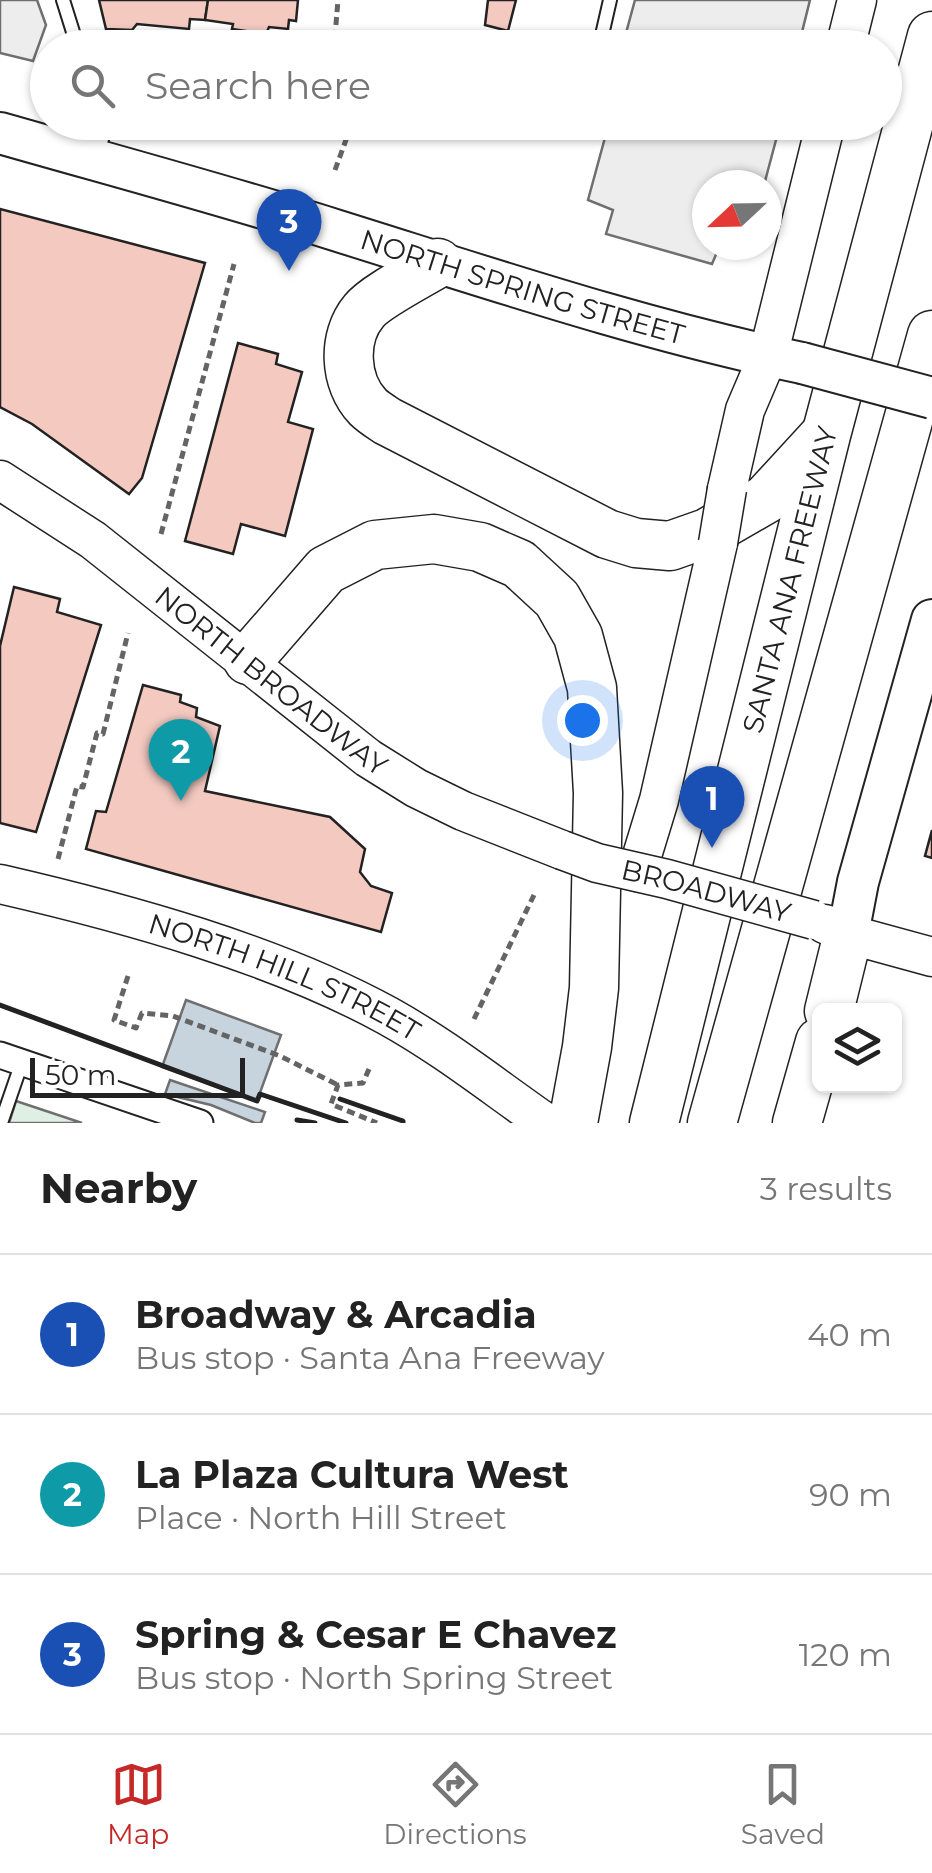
<!DOCTYPE html>
<html lang="en">
<head>
<meta charset="utf-8">
<style>
	:root { --surface:#fff; --page:#f6f6f6; --text:#222; --muted:#767676; --line:#e0e0e0; --accent:#c62828 }
	body { margin:0; font-family:Montserrat,sans-serif; background:var(--page); color:var(--text) }
	.controls { position:absolute; right:30px; bottom:30px; display:grid; overflow:hidden; border-radius:15px; box-shadow:0 2px 8px #0004 }
	.controls button { width:90px; height:90px; display:grid; place-items:center; padding:0; border:0; border-bottom:2px solid var(--line); background:var(--surface); color:var(--text); font:50px sans-serif }
	.compass { position:absolute; left:692px; top:170px; width:90px; height:90px; border-radius:50%; background:var(--surface); box-shadow:0 2px 8px #0004; rotate:248deg }
	.scale { position:absolute; left:30px; bottom:25px; width:215px; box-sizing:border-box; padding-left:10px; border:5px solid #222; border-top:0; font-size:28px; line-height:35px; white-space:nowrap; color:#222; -webkit-text-stroke:8px #fff; paint-order:stroke }
	.you { position:absolute; left:582px; top:720px; width:35px; height:35px; margin:-25px; border:8px solid #fff; border-radius:50%; background:#1a73e8; box-shadow:0 0 0 15px #1a73e833 }
	.badge { display:grid; place-items:center; width:65px; height:65px; border-radius:50%; background:var(--accent); color:#fff; font-size:32px; font-weight:700 }
	.pin { position:absolute; translate:-50% -82px; filter:drop-shadow(0 2px 5px #0008) }
	.pin::after { content:''; position:absolute; top:52px; width:35px; height:30px; background:inherit; clip-path:polygon(0 0,100% 0,50% 100%) }
	.list { margin:0; padding:0; list-style:none }
	h2 { display:flex; justify-content:space-between; align-items:center; height:130px; margin:0; padding:0 40px; font-size:42px }
	h2 small { font-size:32px; font-weight:400; color:var(--muted) }
	.list li { display:grid; grid-template-columns:65px 1fr auto; gap:30px; align-items:center; box-sizing:border-box; height:160px; padding:0 40px; border-top:2px solid var(--line) }
	.list b { display:block; font-size:38px; white-space:nowrap }
	.list p { margin:0; font-size:32px; white-space:nowrap; color:var(--muted) }
	.list em { font-size:32px; font-style:normal; color:var(--muted) }
	.icon { flex:none; width:55px; height:55px; fill:none; stroke:currentColor; stroke-width:2; stroke-linecap:round; stroke-linejoin:round }
	.map { position:relative; flex:none; width:932px; height:1123px; overflow:hidden }
	.search { position:absolute; background:var(--surface); box-shadow:0 2px 8px #0004; left:30px; right:30px; top:30px; height:110px; display:flex; align-items:center; gap:25px; box-sizing:border-box; padding:0 35px; border-radius:55px; color:var(--muted); font-size:38px }
	.sheet { height:610px; background:var(--surface) }
	nav { display:flex; justify-content:space-around; align-items:center; box-sizing:border-box; height:140px; border-top:2px solid var(--line); background:var(--surface); font-size:28px; color:var(--muted) }
	nav a { display:grid; justify-items:center; gap:5px }
	nav .on { color:var(--accent) }
	.map>svg:first-child { display:block }
	.green { fill:#e0efe3; stroke:#6f6f6f; stroke-width:2.5 }
	.parking { fill:#ededed; stroke:#6f6f6f; stroke-width:2.5 }
	.water { fill:#c7d3dd; stroke:#6f6f6f; stroke-width:2.5 }
	.building { fill:#f3c9c0; stroke:#222; stroke-width:2.5 }
	.lines { fill:none; stroke-linecap:round; stroke-linejoin:round }
	.lane-casing { stroke:#222; stroke-width:16 }
	.street-casing { stroke:#222; stroke-width:29 }
	.secondary-casing { stroke:#222; stroke-width:41 }
	.primary-casing { stroke:#222; stroke-width:44 }
	.highway-casing { stroke:#222; stroke-width:51 }
	.path { stroke:#646464; stroke-width:5; stroke-dasharray:8 5; stroke-linecap:butt }
	.lane { stroke:#fff; stroke-width:12 }
	.street { stroke:#fff; stroke-width:25 }
	.secondary { stroke:#fff; stroke-width:38 }
	.primary { stroke:#fff; stroke-width:40 }
	.highway { stroke:#fff; stroke-width:48 }
	.secondary-bridge-casing { stroke:#222; stroke-width:41; stroke-linecap:butt }
	.primary-bridge-casing { stroke:#222; stroke-width:44; stroke-linecap:butt }
	.secondary-bridge { stroke:#fff; stroke-width:38 }
	.primary-bridge { stroke:#fff; stroke-width:40 }
	.wall { stroke:#222; stroke-width:5 }
	.labels { text-anchor:middle; dominant-baseline:central; stroke-width:8; stroke-linejoin:round; paint-order:stroke }
	.street-label { font-size:28px; fill:#222; stroke:#fff }
</style>
</head>
<body>
<div class="map">
<svg width="932" height="1123" viewBox="0 0 932 1123">
	<rect width="100%" height="100%" fill="#fff"/>
	<!-- green -->
	<polygon class="green" points="16,1101 82,1123 9,1123"/>
	<!-- parking -->
	<g class="parking">
		<polygon points="0,0 37,0 46,25 33,61 0,53"/>
		<polygon points="635,0 810,0 798,48 739,37 626,33"/>
		<polygon points="673,38 744,40 780,47 672,47"/>
		<polygon points="773,122 780,125 764,185 707,185 707,245 720,245 712,264 606,234 613,210 588,200 609,123"/>
	</g>
	<!-- water -->
	<g class="water">
		<polygon points="186,1000 281,1035 257,1101 162,1067"/>
		<polygon points="170,1080 265,1112 261,1123 255,1123 211,1105 165,1094"/>
	</g>
	<!-- building -->
	<g class="building">
		<polygon points="99,0 208,0 205,20 190,19 189,29 137,24 132,30 106,29"/>
		<polygon points="208,0 298,0 296,21 289,20 288,29 269,27 266,34 232,29 233,24 205,20"/>
		<polygon points="488,0 516,0 508,31 485,25"/>
		<polygon points="0,209 205,263 142,478 129,494 32,424 0,407"/>
		<polygon points="238,343 278,354 276,364 302,372 288,422 313,429 285,536 241,524 233,554 185,541"/>
		<polygon points="14,587 60,599 57,612 101,625 36,832 0,823 0,646"/>
		<polygon points="143,685 181,695 180,702 197,708 196,717 220,726 205,791 330,817 365,849 360,872 371,886 392,893 381,932 86,849 96,811 106,812"/>
		<polygon points="932,830 932,858 925,856"/>
	</g>
	<g class="lines">
		<!-- lane casing -->
		<g class="lane-casing">
			<g id="lane">
				<polyline points="63,0 78,48"/>
				<polyline points="599,48 610,0"/>
				<polyline points="1,1123 22,1062"/>
			</g>
		</g>
		<!-- street casing -->
		<g class="street-casing">
			<g id="street">
				<polyline points="90,158 100,122"/>
				<polyline points="0,1055 200,1123"/>
			</g>
		</g>
		<!-- secondary casing -->
		<g class="secondary-casing">
			<g id="secondary">
				<polyline points="845,48 857,0"/>
				<path id="s1" d="M 0,480 L 93,540 L 368,758 L 416,788 L 463,811 L 562,850"/>
				<polyline points="727,489 745,410 768,356 826,122"/>
				<polyline points="637,872 659,800 718,543"/>
				<path id="s2" d="M 0,884 C 126,913 275,954 388,1016 C 444,1047 494,1087 546,1123"/>
				<polyline points="825,924 848,934 932,957"/>
			</g>
		</g>
		<!-- primary casing -->
		<g class="primary-casing">
			<g id="primary">
				<path id="s3" d="M 0,133 C 112,165 224,195 335,230 C 489,278 643,330 802,363"/>
				<polyline points="848,934 858,882 932,620"/>
			</g>
		</g>
		<!-- highway casing -->
		<g class="highway-casing">
			<g id="highway">
				<path d="M 438,263 C 420,274 375,297 364,311 C 342,337 344,382 368,407 C 373,412 381,417 387,421 L 607,534 L 636,543 L 670,546 L 707,533 L 766,499 L 823,437"/>
				<polyline points="248,660 326,570 375,545 434,539 480,547 519,564 557,599 578,636 592,688 598,793 594,988 587,1047 573,1123"/>
				<polyline points="829,1011 848,934"/>
				<path id="s4" d="M 654,1123 L 826,435 L 932,36"/>
				<polyline points="712,1123 932,335"/>
				<polyline points="797,1123 820,1042"/>
			</g>
		</g>
		<!-- path -->
		<g class="path">
			<polyline points="326,48 335,36 338,0"/>
			<polyline points="335,170 347,137 350,122"/>
			<polyline points="161,534 234,264"/>
			<polyline points="58,859 77,786 83,787 97,733 103,734 128,633"/>
			<polyline points="128,976 114,1020 136,1028 142,1013 173,1016 280,1056 338,1085"/>
			<polyline points="474,1019 534,895"/>
			<polyline points="369,1069 363,1083 338,1085 331,1104 377,1123"/>
		</g>
		<!-- lane -->
		<use href="#lane" class="lane"/>
		<!-- street -->
		<use href="#street" class="street"/>
		<!-- secondary -->
		<use href="#secondary" class="secondary"/>
		<!-- primary -->
		<use href="#primary" class="primary"/>
		<!-- highway -->
		<use href="#highway" class="highway"/>
		<!-- secondary-bridge casing -->
		<g class="secondary-bridge-casing">
			<g id="secondary-bridge">
				<polyline points="718,543 727,489"/>
				<path id="s5" d="M 562,850 L 597,863 L 667,879 L 814,920"/>
			</g>
		</g>
		<!-- primary-bridge casing -->
		<g class="primary-bridge-casing">
			<polyline id="primary-bridge" points="802,363 932,398"/>
		</g>
		<!-- secondary-bridge -->
		<use href="#secondary-bridge" class="secondary-bridge"/>
		<!-- primary-bridge -->
		<use href="#primary-bridge" class="primary-bridge"/>
		<!-- wall -->
		<g class="wall">
			<polyline points="0,1005 257,1101 260,1094 346,1123"/>
			<polyline points="340,1099 403,1121 403,1123"/>
			<polyline points="297,1120 315,1123"/>
		</g>
	</g>
	<g class="labels">
		<!-- street labels -->
		<g class="street-label">
			<text stroke="none"><textPath href="#s3" startOffset="545">NORTH SPRING STREET</textPath></text>
			<text stroke="none"><textPath href="#s4" startOffset="560">SANTA ANA FREEWAY</textPath></text>
			<text stroke="none"><textPath href="#s1" startOffset="338">NORTH BROADWAY</textPath></text>
			<text stroke="none"><textPath href="#s5" startOffset="150">BROADWAY</textPath></text>
			<text stroke="none"><textPath href="#s2" startOffset="300">NORTH HILL STREET</textPath></text>
		</g>
	</g>
</svg>
<div class="controls">
<button><svg class="icon" aria-label="layers" viewBox="0 0 24 24"><path d="M12 4l9 5-9 5-9-5zM3 14l9 5 9-5"/></svg></button>
</div>
<svg class="compass" viewBox="-18 -18 36 36"><path d="M0-13l5 13h-10z" fill="#e53935"/><path d="M0 13l5-13h-10z" fill="#767676"/></svg>
<div class="scale">50 m</div>
<div class="you"></div>
<div class="pin badge" style="left:712px;top:848px;background:#1a4fb4">1</div>
<div class="pin badge" style="left:181px;top:801px;background:#0f9aa8">2</div>
<div class="pin badge" style="left:289px;top:271px;background:#1a4fb4">3</div>
<div class="search"><svg class="icon" aria-label="search" viewBox="0 0 24 24"><circle cx="10" cy="10" r="6"/><path d="M15 15l6 6"/></svg>Search here</div>
</div>
<section class="sheet">
<h2>Nearby<small>3 results</small></h2>
<ul class="list">
<li><span class="badge" style="background:#1a4fb4">1</span><div><b>Broadway &amp; Arcadia</b><p>Bus stop · Santa Ana Freeway</p></div><em>40 m</em></li>
<li><span class="badge" style="background:#0f9aa8">2</span><div><b>La Plaza Cultura West</b><p>Place · North Hill Street</p></div><em>90 m</em></li>
<li><span class="badge" style="background:#1a4fb4">3</span><div><b>Spring &amp; Cesar E Chavez</b><p>Bus stop · North Spring Street</p></div><em>120 m</em></li>
</ul>
</section>
<nav>
<a class="on"><svg class="icon" aria-label="map" viewBox="0 0 24 24"><path d="M3 6l6-2 6 2 6-2v14l-6 2-6-2-6 2zM9 4v14M15 6v14"/></svg>Map</a>
<a><svg class="icon" aria-label="directions" viewBox="0 0 24 24"><path d="M12 3l9 9-9 9-9-9zM9 14v-3h6M13 9l2 2-2 2"/></svg>Directions</a>
<a><svg class="icon" aria-label="saved" viewBox="0 0 24 24"><path d="M7 4h10v16l-5-4-5 4z"/></svg>Saved</a>
</nav>
</body>
</html>
